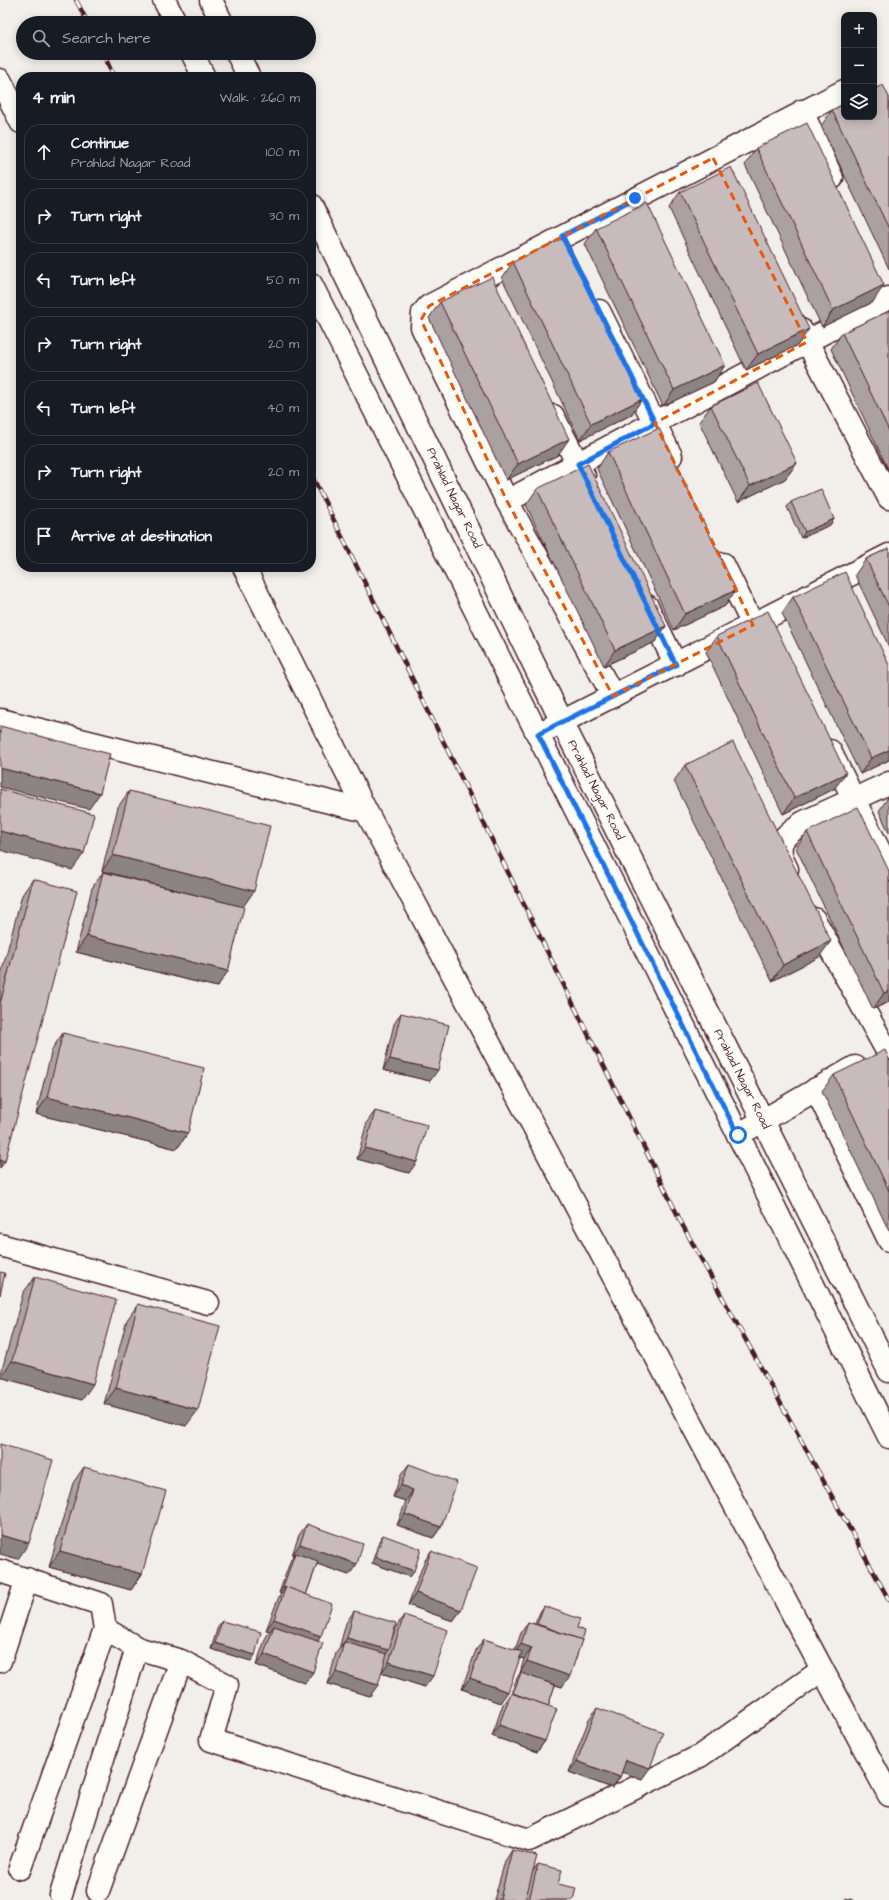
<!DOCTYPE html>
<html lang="en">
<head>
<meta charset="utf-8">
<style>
	:root { --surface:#171b24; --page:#242831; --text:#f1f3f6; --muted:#9ea1a6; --line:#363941 }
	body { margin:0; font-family:"Architects Daughter",sans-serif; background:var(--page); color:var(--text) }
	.controls { position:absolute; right:12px; top:12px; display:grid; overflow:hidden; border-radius:8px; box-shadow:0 2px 10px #0003 }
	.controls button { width:36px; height:36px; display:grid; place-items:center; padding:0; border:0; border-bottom:1px solid var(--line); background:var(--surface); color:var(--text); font:20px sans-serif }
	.stop { position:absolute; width:12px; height:12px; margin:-9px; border:3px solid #1a73e8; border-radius:50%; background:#fff }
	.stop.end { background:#1a73e8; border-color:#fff; box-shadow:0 1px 4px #0008 }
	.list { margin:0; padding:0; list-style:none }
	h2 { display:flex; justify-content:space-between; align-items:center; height:52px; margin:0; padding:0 16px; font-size:17px }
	h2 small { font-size:13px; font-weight:400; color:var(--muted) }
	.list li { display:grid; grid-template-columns:26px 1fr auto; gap:12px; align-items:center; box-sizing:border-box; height:56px; margin:0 8px 8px; padding:0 8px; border:1px solid var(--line); border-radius:16px }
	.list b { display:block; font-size:15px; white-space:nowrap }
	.list p { margin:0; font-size:13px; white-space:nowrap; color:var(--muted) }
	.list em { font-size:13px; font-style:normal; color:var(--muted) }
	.icon { flex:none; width:22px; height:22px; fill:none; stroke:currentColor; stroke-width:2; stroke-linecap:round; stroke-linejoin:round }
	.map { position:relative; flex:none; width:889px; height:1900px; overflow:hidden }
	.search { position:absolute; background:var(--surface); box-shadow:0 2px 10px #0003; left:16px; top:16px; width:300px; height:44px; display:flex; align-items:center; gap:10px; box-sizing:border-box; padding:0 14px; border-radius:22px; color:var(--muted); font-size:15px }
	.panel { position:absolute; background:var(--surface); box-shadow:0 2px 10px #0003; left:16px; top:72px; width:300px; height:500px; border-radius:16px }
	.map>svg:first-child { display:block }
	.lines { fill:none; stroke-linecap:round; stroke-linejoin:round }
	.street-casing { stroke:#4a1f2b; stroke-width:25 }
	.secondary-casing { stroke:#4a1f2b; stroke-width:25 }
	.street { stroke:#fdfcf7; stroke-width:22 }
	.secondary { stroke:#fdfcf7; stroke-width:22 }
	.rail-casing { stroke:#4a1f2b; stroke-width:4.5 }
	.rail { stroke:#fdfcf7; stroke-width:3; stroke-dasharray:9; stroke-linecap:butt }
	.wall { fill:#aca1a1; stroke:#4a1f2b }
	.shaded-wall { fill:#8c8383; stroke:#4a1f2b }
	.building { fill:#c8bbbb; stroke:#4a1f2b }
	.route { stroke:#1a73e8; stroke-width:5 }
	.marked { fill:none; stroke:#e8590c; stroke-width:3; stroke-dasharray:8 5; stroke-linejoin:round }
	.labels { text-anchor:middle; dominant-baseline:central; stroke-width:4; stroke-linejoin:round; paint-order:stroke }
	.street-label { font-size:12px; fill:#4a1f2b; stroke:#fdfcf7 }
</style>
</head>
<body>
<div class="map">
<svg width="889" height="1900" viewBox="0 0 889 1900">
	<rect width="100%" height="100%" fill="#f2efeb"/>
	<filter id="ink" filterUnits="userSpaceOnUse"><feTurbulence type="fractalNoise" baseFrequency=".025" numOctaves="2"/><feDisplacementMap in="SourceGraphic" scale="8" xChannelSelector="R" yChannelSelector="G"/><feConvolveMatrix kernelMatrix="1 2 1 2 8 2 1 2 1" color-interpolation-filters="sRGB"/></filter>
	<g filter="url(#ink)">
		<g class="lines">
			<!-- street casing -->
			<g class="street-casing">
				<g id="street">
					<polyline points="0,80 21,122"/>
					<polyline points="802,111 832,178"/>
					<polyline points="599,311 671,456"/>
					<polyline points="801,330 889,498"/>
					<polyline points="553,416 584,476"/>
					<polyline points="507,501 889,298"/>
					<polyline points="723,564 753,625"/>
					<polyline points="647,606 676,665"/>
					<polyline points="613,696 507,501 422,327 423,313 429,306 844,91"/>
					<polyline points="0,720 366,811 244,567"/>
					<polyline points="538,734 889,555"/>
					<polyline points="830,751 889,870"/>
					<polyline points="366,811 889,1795"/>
					<path d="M 787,869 C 773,844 783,836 804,822 L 889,783"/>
					<polyline points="814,919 886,1049"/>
					<polyline points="816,1089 889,1240"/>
					<polyline points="738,1135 855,1067"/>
					<polyline points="0,1245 208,1303"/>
					<polyline points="0,1571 101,1604 105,1629 137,1648 181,1661 227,1685 211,1740 529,1840 700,1756 822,1670"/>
					<polyline points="0,1661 27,1579"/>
					<polyline points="20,1868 105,1629"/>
					<polyline points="98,1891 181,1661"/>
					<polyline points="61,1895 137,1648"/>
				</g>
			</g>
			<!-- secondary casing -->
			<g class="secondary-casing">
				<g id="secondary">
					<polyline points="164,0 176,23"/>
					<polyline points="211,0 222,23"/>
					<polyline points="192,53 204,77"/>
					<polyline points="237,53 249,77"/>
					<polyline points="311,205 562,722 889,1371"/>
					<polyline points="311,284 612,882 889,1437"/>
				</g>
			</g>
			<!-- street -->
			<use href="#street" class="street"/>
			<!-- secondary -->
			<use href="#secondary" class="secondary"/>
			<!-- rail casing -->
			<g class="rail-casing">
				<g id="rail">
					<polyline points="76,0 88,23"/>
					<polyline points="103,53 114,77"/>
					<polyline points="311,474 683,1226 889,1600"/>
				</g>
			</g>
			<!-- rail -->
			<use href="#rail" class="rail"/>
		</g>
		<!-- wall -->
		<g class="wall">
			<polygon points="889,97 889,269 821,126 832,110"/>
			<polygon points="756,148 873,302 822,327 745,165"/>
			<polygon points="680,192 798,345 746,370 669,208"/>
			<polygon points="596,228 725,365 714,382 663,406 585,244"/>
			<polygon points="513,262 642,399 631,415 580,440 502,278"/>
			<polygon points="440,302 558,455 506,480 429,318"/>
			<polygon points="889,311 889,471 831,349 842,333"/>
			<polygon points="711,406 797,463 785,479 738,502 699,422"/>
			<polygon points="608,452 736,590 725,606 674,630 597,469"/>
			<polygon points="537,489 666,626 655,642 604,666 526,505"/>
			<polygon points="791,502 834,519 830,525 801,538 787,507"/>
			<polygon points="889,548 889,647 855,575 866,559"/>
			<polygon points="793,597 889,760 860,774 782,613"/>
			<polygon points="717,636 834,789 783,814 706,652"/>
			<polygon points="685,765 819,957 772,981 674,781"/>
			<polygon points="129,791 243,906 228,971 217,987 76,952 92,888 103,872 102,871 118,807"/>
			<polygon points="889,796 889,833 879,811"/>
			<polygon points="807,832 889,871 889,1002 873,1009 796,848"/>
			<polygon points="33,879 5,1161 0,1168 0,978 22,895"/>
			<polygon points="401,1013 430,1081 383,1070 394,1024"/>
			<polygon points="63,1033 188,1133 177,1149 36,1114 52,1049"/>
			<polygon points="889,1059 889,1231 822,1091 834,1075"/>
			<polygon points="375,1111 409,1173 357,1159 367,1122"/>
			<polygon points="35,1277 82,1400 0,1377 23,1293"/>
			<polygon points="138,1304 186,1426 104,1404 127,1320"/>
			<polygon points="409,1464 441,1527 433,1538 397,1525 406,1501 393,1497 401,1475"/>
			<polygon points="84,1467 142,1574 131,1590 49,1567 73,1483"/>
			<polygon points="307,1524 349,1575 317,1564 306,1595 321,1636 317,1641 313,1672 305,1683 256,1665 266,1637 270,1631 266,1630 278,1599 281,1594 279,1593 291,1559 293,1556 292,1555 299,1535"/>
			<polygon points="383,1535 414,1571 410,1577 372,1563 379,1541"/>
			<polygon points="431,1551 461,1610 453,1621 408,1605 424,1562"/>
			<polygon points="544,1606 577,1628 562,1687 555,1685 548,1706 545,1741 537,1752 492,1736 503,1704 511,1693 517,1678 520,1673 524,1659 520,1658 500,1703 462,1689 476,1650 484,1639 515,1650 521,1633 528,1622 535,1624 540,1612"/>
			<polygon points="354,1611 391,1641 396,1627 404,1615 425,1687 381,1673 370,1696 328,1684 336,1653 339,1649 346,1623"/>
			<polygon points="222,1621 251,1661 211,1649 218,1626"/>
			<polygon points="597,1708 642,1779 622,1772 620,1777 612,1788 569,1772 589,1719"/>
			<polygon points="512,1850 532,1872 538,1864 573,1900 494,1900 505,1861"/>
		</g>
		<!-- shaded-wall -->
		<g class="shaded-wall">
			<polygon points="884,285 873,302 822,327 833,310"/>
			<polygon points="809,329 798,345 746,370 758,354"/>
			<polygon points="725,365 714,382 663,406 674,390"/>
			<polygon points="642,399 631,415 580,440 591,424"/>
			<polygon points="569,439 558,455 506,480 518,464"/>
			<polygon points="797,463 785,479 738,502 750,486"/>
			<polygon points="834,519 830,525 801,538 805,532"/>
			<polygon points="736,590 725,606 674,630 685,614"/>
			<polygon points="666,626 655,642 604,666 615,650"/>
			<polygon points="889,750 889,760 860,774 871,758"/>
			<polygon points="0,768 100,793 89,809 0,787"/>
			<polygon points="846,773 834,789 783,814 794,798"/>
			<polygon points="0,831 84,853 72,870 0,850"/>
			<polygon points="113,855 254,891 243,907 102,871"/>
			<polygon points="87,936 228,971 217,987 76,952"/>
			<polygon points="831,941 819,957 772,981 783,965"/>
			<polygon points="889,991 889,1002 873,1009 884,993"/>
			<polygon points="390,1059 438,1070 430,1081 383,1070"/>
			<polygon points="47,1097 188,1133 177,1149 36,1114"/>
			<polygon points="365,1148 417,1162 409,1173 357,1159"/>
			<polygon points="0,1160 5,1161 0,1168"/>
			<polygon points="12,1361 93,1384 82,1400 0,1377"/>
			<polygon points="116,1388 198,1410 186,1426 104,1404"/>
			<polygon points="401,1485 413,1490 406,1501 393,1497"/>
			<polygon points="405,1514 441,1527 433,1538 397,1525"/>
			<polygon points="0,1535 29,1543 18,1559 0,1554"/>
			<polygon points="300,1544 357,1564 349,1575 294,1556 295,1553 293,1556 292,1555"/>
			<polygon points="60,1551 142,1574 131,1590 49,1567"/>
			<polygon points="376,1557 414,1571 410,1577 372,1563"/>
			<polygon points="283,1587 285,1588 281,1594 279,1593"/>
			<polygon points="416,1593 461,1610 453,1621 408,1605"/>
			<polygon points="274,1619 321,1636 314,1647 274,1626 270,1631 266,1630"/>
			<polygon points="347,1638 389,1650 381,1661 344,1642 339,1649"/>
			<polygon points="215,1643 255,1655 251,1661 211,1649"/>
			<polygon points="521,1644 532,1648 524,1659 513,1655"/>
			<polygon points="264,1654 313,1672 305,1683 256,1665"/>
			<polygon points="527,1661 570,1676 562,1687 520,1673"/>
			<polygon points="389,1662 433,1676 425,1687 381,1673"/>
			<polygon points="336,1672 378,1685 370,1696 328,1684"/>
			<polygon points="470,1678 508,1692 500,1703 462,1689"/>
			<polygon points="499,1725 545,1741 537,1752 492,1736"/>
			<polygon points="626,1760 650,1768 642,1779 618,1771"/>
			<polygon points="577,1761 620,1777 612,1788 569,1772"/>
		</g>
		<!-- building -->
		<g class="building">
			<polygon points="883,85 889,97 889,229 832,110 844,104 844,117 874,117 874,89"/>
			<polygon points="807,123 884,285 833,310 756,148"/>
			<polygon points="731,167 809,329 758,354 680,192"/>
			<polygon points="647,203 725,365 674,390 596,228"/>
			<polygon points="565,237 642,399 591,424 513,262"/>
			<polygon points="492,277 569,439 518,464 440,302"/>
			<polygon points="889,311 889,431 842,333"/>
			<polygon points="758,383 797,463 750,486 711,406"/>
			<polygon points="659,428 736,590 685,614 608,452"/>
			<polygon points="588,464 666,626 615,650 537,489"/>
			<polygon points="821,489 834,519 805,532 791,502"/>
			<polygon points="889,548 889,607 866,559"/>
			<polygon points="845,572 889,665 889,750 871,758 793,597"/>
			<polygon points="768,611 846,773 794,798 717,636"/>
			<polygon points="0,726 110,754 100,793 0,768"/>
			<polygon points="733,742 831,941 783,965 685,765"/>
			<polygon points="0,789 94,814 84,853 0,831"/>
			<polygon points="129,791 270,826 254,891 113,855"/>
			<polygon points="858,807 889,871 889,991 884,993 807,832"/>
			<polygon points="103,872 244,907 228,971 87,936"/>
			<polygon points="33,879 77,891 5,1161 0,1160 0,1004"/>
			<polygon points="401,1013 449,1025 438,1070 390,1059"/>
			<polygon points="63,1033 204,1068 188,1133 47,1097"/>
			<polygon points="885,1050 889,1059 889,1191 834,1075"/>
			<polygon points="375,1111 427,1125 417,1162 365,1148"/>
			<polygon points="0,1272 5,1273 0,1295"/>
			<polygon points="35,1277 116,1300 93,1384 12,1361"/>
			<polygon points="138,1304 220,1326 198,1410 116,1388"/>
			<polygon points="0,1444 53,1460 29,1543 0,1535"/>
			<polygon points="409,1464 457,1482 441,1527 405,1514 413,1490 401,1485"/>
			<polygon points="84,1467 166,1491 142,1574 60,1551"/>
			<polygon points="307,1524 363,1544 357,1564 300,1544"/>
			<polygon points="383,1535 421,1549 414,1571 376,1557"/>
			<polygon points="431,1551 477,1568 461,1610 416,1593"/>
			<polygon points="295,1553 318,1561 306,1595 286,1587 285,1588 283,1587"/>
			<polygon points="286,1587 332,1604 321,1636 274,1619"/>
			<polygon points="544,1606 580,1619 577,1628 585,1631 582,1640 537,1624"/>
			<polygon points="354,1611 396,1623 389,1650 347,1638"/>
			<polygon points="404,1615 448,1630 433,1676 389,1662"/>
			<polygon points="222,1621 261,1632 255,1655 215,1643"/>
			<polygon points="528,1622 582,1640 570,1676 527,1661 532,1648 521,1644"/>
			<polygon points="274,1626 323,1643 313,1672 264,1654"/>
			<polygon points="484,1639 522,1652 508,1692 470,1678"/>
			<polygon points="344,1642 387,1654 378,1685 336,1672"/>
			<polygon points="521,1673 555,1685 548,1706 513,1693"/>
			<polygon points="511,1693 557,1709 545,1741 499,1725"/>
			<polygon points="597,1708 663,1732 650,1768 626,1760 620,1777 577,1761"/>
			<polygon points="512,1850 537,1856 525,1900 504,1900 500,1899"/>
			<polygon points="538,1864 562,1870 558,1884 576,1888 573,1900 529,1900"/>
			<polygon points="846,1898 853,1900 845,1900"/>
		</g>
	</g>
	<g class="lines" filter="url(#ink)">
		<!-- route -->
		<polyline class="route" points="635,198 562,236 655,423 578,464 676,665 538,734 738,1135"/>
	</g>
	<!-- marked area -->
	<path class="marked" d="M 713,158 L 807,342 L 655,423 L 753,625 L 613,696 L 507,501 L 421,320 L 429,306 Z"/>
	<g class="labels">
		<!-- street labels -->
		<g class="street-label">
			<text transform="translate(454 498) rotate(64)">Prahlad Nagar Road</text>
			<text transform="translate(596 790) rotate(63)">Prahlad Nagar Road</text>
			<text transform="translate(742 1079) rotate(63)">Prahlad Nagar Road</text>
		</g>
	</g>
</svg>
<div class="controls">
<button>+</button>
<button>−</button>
<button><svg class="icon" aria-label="layers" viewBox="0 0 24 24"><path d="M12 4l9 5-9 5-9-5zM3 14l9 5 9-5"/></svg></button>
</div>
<div class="stop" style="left:738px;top:1135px"></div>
<div class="stop end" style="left:635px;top:198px"></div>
<div class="search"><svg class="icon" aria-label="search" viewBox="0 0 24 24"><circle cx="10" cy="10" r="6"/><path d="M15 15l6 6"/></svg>Search here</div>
<section class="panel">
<h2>4 min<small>Walk · 260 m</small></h2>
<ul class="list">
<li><svg class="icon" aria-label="ahead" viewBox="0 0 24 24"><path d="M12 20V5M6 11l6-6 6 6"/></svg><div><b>Continue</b><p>Prahlad Nagar Road</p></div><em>100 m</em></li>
<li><svg class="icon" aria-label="right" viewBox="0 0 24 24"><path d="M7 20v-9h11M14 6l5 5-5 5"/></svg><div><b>Turn right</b></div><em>30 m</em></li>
<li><svg class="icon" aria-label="left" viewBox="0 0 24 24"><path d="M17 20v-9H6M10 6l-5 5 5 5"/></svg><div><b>Turn left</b></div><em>50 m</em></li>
<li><svg class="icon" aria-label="right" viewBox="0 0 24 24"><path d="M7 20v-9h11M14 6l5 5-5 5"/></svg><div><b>Turn right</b></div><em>20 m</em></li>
<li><svg class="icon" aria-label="left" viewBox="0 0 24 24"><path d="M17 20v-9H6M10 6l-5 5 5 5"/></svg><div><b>Turn left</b></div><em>40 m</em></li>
<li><svg class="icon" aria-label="right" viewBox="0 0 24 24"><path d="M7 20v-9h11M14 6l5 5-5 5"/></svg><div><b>Turn right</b></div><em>20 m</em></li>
<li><svg class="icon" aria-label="arrive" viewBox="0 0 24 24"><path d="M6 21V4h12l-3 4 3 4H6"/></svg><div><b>Arrive at destination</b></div></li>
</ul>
</section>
</div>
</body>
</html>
